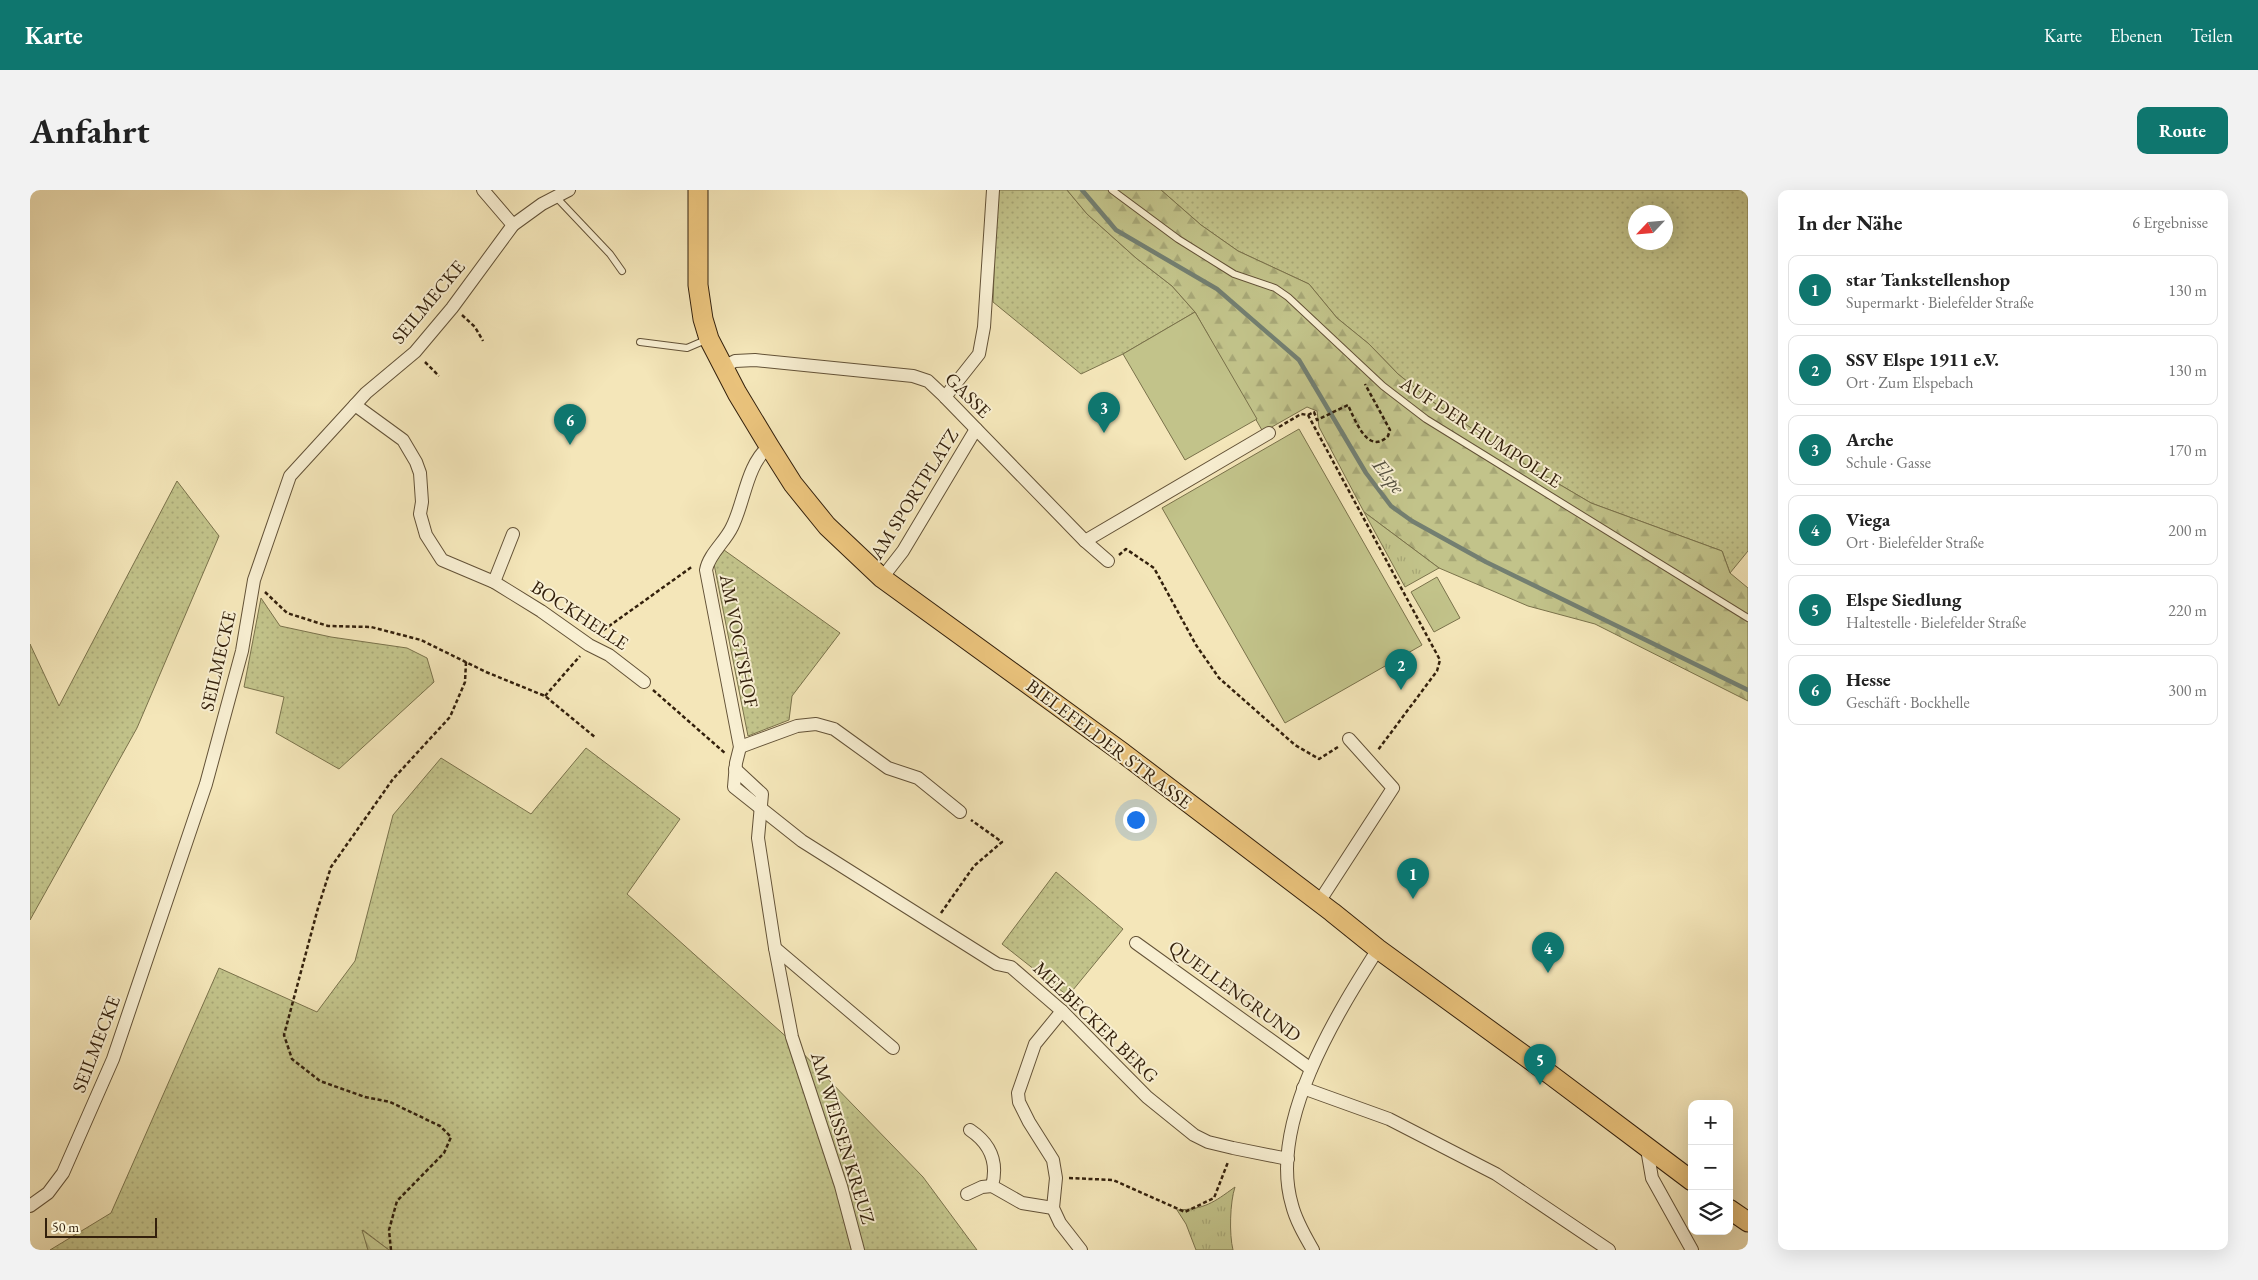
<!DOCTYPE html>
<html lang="de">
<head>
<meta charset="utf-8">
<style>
	:root { --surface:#fff; --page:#f2f2f2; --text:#222; --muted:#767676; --line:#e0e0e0; --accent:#0f766e }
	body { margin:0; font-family:"EB Garamond",serif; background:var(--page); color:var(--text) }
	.controls { position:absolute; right:15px; bottom:15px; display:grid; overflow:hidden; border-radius:10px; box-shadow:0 5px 20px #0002 }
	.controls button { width:45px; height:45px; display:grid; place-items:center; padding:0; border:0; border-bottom:1px solid var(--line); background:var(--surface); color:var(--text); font:25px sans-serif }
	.compass { position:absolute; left:1598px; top:15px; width:45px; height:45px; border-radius:50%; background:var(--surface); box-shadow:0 5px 20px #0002; rotate:244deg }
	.scale { position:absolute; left:15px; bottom:12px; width:112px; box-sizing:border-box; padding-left:5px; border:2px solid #33200c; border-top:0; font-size:14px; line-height:18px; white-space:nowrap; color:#33200c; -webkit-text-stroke:4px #f8efd2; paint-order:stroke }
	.you { position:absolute; left:1105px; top:629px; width:18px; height:18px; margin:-12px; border:4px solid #fff; border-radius:50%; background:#1a73e8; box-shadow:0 0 0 8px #1a73e833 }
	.badge { display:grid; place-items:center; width:32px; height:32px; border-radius:50%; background:var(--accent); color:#fff; font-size:16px; font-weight:700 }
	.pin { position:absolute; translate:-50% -41px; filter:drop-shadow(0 1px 2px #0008) }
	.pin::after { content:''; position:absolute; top:26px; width:18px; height:15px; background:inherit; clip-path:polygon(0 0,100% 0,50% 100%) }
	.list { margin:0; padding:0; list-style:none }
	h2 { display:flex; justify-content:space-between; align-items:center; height:65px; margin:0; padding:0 20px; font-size:21px }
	h2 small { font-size:16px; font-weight:400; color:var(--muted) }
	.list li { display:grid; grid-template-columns:32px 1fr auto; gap:15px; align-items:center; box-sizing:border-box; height:70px; margin:0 10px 10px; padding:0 10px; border:1px solid var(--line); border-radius:10px }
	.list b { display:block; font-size:19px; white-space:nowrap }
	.list p { margin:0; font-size:16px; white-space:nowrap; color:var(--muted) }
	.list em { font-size:16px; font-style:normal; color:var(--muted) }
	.icon { flex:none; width:28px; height:28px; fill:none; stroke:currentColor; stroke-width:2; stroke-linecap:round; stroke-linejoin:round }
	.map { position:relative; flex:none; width:1718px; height:1060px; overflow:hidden; border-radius:10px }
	header { display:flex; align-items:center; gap:30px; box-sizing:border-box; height:70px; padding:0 25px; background:var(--accent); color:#fff }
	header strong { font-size:24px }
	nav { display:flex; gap:28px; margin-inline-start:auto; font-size:18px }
	.intro { display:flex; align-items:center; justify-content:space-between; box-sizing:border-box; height:120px; padding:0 30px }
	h1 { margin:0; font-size:35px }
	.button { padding:12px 22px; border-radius:10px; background:var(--accent); color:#fff; font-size:18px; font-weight:700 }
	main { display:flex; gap:30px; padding:0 30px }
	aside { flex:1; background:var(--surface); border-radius:10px; box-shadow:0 5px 20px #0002 }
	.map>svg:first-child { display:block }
	.grass { fill:url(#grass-dots); stroke:#7a724b; fill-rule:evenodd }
	.forest { fill:url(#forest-firs); stroke:#7a724b }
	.park { fill:url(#park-tufts); stroke:#7a724b }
	.pitch { fill:#c2c38a; stroke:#7a724b }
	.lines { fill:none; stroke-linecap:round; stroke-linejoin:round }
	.stream { stroke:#737f71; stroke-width:4.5 }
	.lane-casing { stroke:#635237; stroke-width:8 }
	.street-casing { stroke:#635237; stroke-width:14 }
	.primary-casing { stroke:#33200c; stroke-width:21 }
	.path { stroke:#33200c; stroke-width:2.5; stroke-dasharray:4 2.5; stroke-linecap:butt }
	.lane { stroke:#f8efd2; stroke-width:6 }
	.street { stroke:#f8efd2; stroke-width:12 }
	.primary { stroke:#eac37c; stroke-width:19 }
	.labels { text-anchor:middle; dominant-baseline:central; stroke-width:4; stroke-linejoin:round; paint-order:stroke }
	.street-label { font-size:19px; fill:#33200c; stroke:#f8efd2 }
	.water-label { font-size:20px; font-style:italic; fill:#534f3f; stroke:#f8efd2 }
</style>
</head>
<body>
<header>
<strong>Karte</strong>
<nav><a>Karte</a><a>Ebenen</a><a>Teilen</a></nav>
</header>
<div class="intro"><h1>Anfahrt</h1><a class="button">Route</a></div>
<main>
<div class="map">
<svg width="1718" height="1060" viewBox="0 0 1718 1060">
	<defs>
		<pattern id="grass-dots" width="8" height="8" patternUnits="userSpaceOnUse" patternTransform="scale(1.25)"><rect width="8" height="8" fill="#c2c38a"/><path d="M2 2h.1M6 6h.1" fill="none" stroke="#a7a776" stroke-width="1.8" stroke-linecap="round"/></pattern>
		<pattern id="forest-firs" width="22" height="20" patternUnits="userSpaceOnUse" patternTransform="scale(1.25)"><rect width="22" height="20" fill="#c2c38a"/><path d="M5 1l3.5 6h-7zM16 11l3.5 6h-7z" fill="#a7a776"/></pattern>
		<pattern id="park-tufts" width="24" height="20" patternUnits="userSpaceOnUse" patternTransform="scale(1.25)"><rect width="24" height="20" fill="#c2c38a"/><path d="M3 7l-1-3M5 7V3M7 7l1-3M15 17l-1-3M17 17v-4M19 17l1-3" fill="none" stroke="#a7a776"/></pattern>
	</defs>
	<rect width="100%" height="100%" fill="#f4e6b9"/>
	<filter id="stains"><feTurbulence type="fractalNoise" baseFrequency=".004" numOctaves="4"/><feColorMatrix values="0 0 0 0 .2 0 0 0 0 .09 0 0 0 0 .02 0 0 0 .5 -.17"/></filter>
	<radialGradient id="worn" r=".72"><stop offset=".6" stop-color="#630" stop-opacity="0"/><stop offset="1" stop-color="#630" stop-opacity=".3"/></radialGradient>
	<!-- grass -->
	<g class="grass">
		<polygon points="967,0 1037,0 1057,24 1106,68 1142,96 1165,122 1093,164 1051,184 963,112"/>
		<path d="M 1131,0 L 1718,0 L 1718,361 L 1700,383 L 1692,361 L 1561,313 L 1488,270 L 1400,210 L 1368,184 L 1339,154 L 1307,128 L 1279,94 L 1208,61 L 1171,35 ZM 1606,22 L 1636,22 L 1636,52 L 1606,52 Z"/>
		<polygon points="147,291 189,346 107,538 0,730 0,454 29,516"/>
		<polygon points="694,360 810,443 762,506 759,530 718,546 684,374"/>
		<polygon points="231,408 250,436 301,447 377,458 397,468 404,492 309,579 246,543 254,507 214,497"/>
		<polygon points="556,558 650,629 597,704 761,851 893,987 947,1060 359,1060 333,1040 338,1060 20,1060 81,1023 189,778 287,822 325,771 363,625 411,568 501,624"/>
		<polygon points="1026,682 1093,739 1038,806 972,754"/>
	</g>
	<!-- forest -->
	<g class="forest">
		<polygon points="1037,0 1131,0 1171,35 1208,61 1279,94 1307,128 1339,154 1368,184 1400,210 1488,270 1561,313 1692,361 1700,383 1718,398 1718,511 1565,434 1498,416 1409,378 1334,322 1289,237 1287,221 1277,217 1233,242 1165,122 1142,96 1106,68 1057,24"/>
		<polygon points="332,1040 359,1060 338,1060"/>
	</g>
	<!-- park -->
	<g class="park">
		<polygon points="1334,322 1409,378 1375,397"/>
		<path d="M 1205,997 C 1200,1012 1199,1044 1203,1060 L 1166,1060 L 1156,1034 L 1147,1020 C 1175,1019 1183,1013 1205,997 Z"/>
	</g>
	<!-- pitch -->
	<g class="pitch">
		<polygon points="1165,122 1227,229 1155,270 1093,164"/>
		<polygon points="1269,239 1392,455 1255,533 1132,318"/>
		<polygon points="1407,387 1430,428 1404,442 1381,402"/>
	</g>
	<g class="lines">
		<!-- stream -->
		<polyline class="stream" points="1052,0 1086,40 1187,99 1269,170 1336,283 1361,316 1382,331 1456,372 1718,500"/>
		<!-- lane casing -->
		<g class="lane-casing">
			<g id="lane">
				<polyline points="1082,0 1148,49 1204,84 1245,98 1258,107 1353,196 1396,229 1718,428"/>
				<polyline points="526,7 580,64 592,81"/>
				<polyline points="610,152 657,158 678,149"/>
			</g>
		</g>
		<!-- street casing -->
		<g class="street-casing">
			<g id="street">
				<polyline points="453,0 483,35"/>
				<polyline points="693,177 705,171 725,170 883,186 898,191 915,207 1055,351 1078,371"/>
				<polyline points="915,207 949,164 954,137 963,0"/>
				<polyline points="325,215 373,250 386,272 390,283 392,312 390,324 396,345 412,370 464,392 511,421 559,455 579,465 614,492"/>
				<path d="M 739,256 C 716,276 715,311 702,337 C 695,352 679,364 676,380 L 710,557 L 706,573 L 704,597 L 772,651 L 967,774 L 981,777 L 1032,821 L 1117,907 L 1164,945 L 1178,952 L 1203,958 L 1258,969"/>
				<polyline points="1055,351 1239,243"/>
				<polyline points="852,388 873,361 946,239"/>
				<polyline points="464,392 483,344"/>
				<polyline points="710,557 767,536 786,534 804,539 858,578 888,588 930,622"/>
				<polyline points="705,579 732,604 728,648 745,758 762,847 811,996 828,1060"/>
				<polyline points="1289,712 1363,598 1319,549"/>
				<polyline points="1106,753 1281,879"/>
				<polyline points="745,758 863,858"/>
				<polyline points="1032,821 1005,854 988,903 989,912 999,932 1023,970 1026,988 1023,1018 1030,1033 1051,1060"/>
				<polyline points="1273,898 1359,929 1466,984 1579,1060"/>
				<path d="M 940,940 C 961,954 968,973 962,996 L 992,1013 L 1023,1018"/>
				<polyline points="1617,959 1622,988 1662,1060"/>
				<polyline points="937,1004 952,997 962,996"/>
				<polyline points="0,1016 18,1003 33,983 83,869 176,594 212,461 224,390 260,286 336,203 385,162 422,118 483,35 512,14 539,0"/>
				<path d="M 1283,1060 C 1275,1046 1266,1031 1262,1015 C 1238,934 1306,825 1348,759"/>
			</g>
		</g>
		<!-- primary casing -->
		<g class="primary-casing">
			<g id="primary">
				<polyline points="668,0 668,95 673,129 679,149 707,203 739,256 763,294 797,336 852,388 1093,563 1302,722 1348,759 1521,885 1662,991"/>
				<polyline points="1699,1019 1718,1032"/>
			</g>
		</g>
		<!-- path -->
		<g class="path">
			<polyline points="432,125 445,137 453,151"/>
			<polyline points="395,172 409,186"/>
			<path d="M 1278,225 L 1284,222 L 1287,230 L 1318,215 C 1325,230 1338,266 1358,246 L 1360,240 L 1335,194"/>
			<polyline points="1249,237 1271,224 1278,225 1410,470 1407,481 1348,560"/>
			<polyline points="1089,365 1096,359 1124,378 1166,455 1189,488 1265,555 1289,569 1308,557"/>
			<polyline points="235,402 257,423 298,436 341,437 391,450 456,482 515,506 566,548"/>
			<polyline points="568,444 663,376"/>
			<polyline points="623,500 696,564"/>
			<polyline points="515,506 550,466"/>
			<polyline points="911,723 944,676 972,652 941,630"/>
			<polyline points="1039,988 1083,990 1155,1022 1184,1008 1198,972"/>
			<polyline points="361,1060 359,1040 367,1011 414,963 421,947 410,936 360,912 335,907 290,891 262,869 254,845 288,718 301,677 363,589 420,527 435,492 436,472"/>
		</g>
		<!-- lane -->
		<use href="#lane" class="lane"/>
		<!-- street -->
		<use href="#street" class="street"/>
		<!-- primary -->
		<use href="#primary" class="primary"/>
	</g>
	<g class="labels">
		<!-- street labels -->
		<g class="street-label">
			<text transform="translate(398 112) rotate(-50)">SEILMECKE</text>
			<text transform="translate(938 205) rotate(45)">GASSE</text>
			<text transform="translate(1451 242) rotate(33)">AUF DER HUMPOLLE</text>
			<text transform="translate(884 304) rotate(-58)">AM SPORTPLATZ</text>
			<text transform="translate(550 425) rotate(33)">BOCKHELLE</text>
			<text transform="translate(709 451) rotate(79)">AM VOGTSHOF</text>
			<text transform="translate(188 471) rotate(-77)">SEILMECKE</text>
			<text transform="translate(1079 554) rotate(37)">BIELEFELDER STRASSE</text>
			<text transform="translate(1205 801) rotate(36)">QUELLENGRUND</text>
			<text transform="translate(1066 832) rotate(44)">MELBECKER BERG</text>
			<text transform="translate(66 854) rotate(-69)">SEILMECKE</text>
			<text transform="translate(813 948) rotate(73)">AM WEISSEN KREUZ</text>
		</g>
		<!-- water labels -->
		<g class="water-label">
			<text transform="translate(1359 286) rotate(52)">Elspe</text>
		</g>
	</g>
	<rect width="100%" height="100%" filter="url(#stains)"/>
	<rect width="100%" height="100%" fill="url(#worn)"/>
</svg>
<div class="controls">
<button>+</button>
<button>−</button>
<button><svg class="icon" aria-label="layers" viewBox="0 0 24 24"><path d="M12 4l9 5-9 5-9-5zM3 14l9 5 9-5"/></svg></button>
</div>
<svg class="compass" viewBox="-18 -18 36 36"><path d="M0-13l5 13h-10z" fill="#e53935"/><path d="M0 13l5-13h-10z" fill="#767676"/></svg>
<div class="scale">50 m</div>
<div class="you"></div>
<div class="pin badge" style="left:1383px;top:709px">1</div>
<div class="pin badge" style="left:1371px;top:500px">2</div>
<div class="pin badge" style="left:1074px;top:243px">3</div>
<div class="pin badge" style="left:1518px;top:783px">4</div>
<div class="pin badge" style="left:1510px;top:895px">5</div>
<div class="pin badge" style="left:540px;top:255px">6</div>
</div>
<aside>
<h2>In der Nähe<small>6 Ergebnisse</small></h2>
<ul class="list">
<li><span class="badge">1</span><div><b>star Tankstellenshop</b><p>Supermarkt · Bielefelder Straße</p></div><em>130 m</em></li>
<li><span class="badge">2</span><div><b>SSV Elspe 1911 e.V.</b><p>Ort · Zum Elspebach</p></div><em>130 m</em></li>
<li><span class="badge">3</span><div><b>Arche</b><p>Schule · Gasse</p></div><em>170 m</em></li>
<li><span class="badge">4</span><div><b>Viega</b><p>Ort · Bielefelder Straße</p></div><em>200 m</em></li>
<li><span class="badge">5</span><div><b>Elspe Siedlung</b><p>Haltestelle · Bielefelder Straße</p></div><em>220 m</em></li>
<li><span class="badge">6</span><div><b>Hesse</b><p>Geschäft · Bockhelle</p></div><em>300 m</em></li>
</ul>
</aside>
</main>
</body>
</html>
